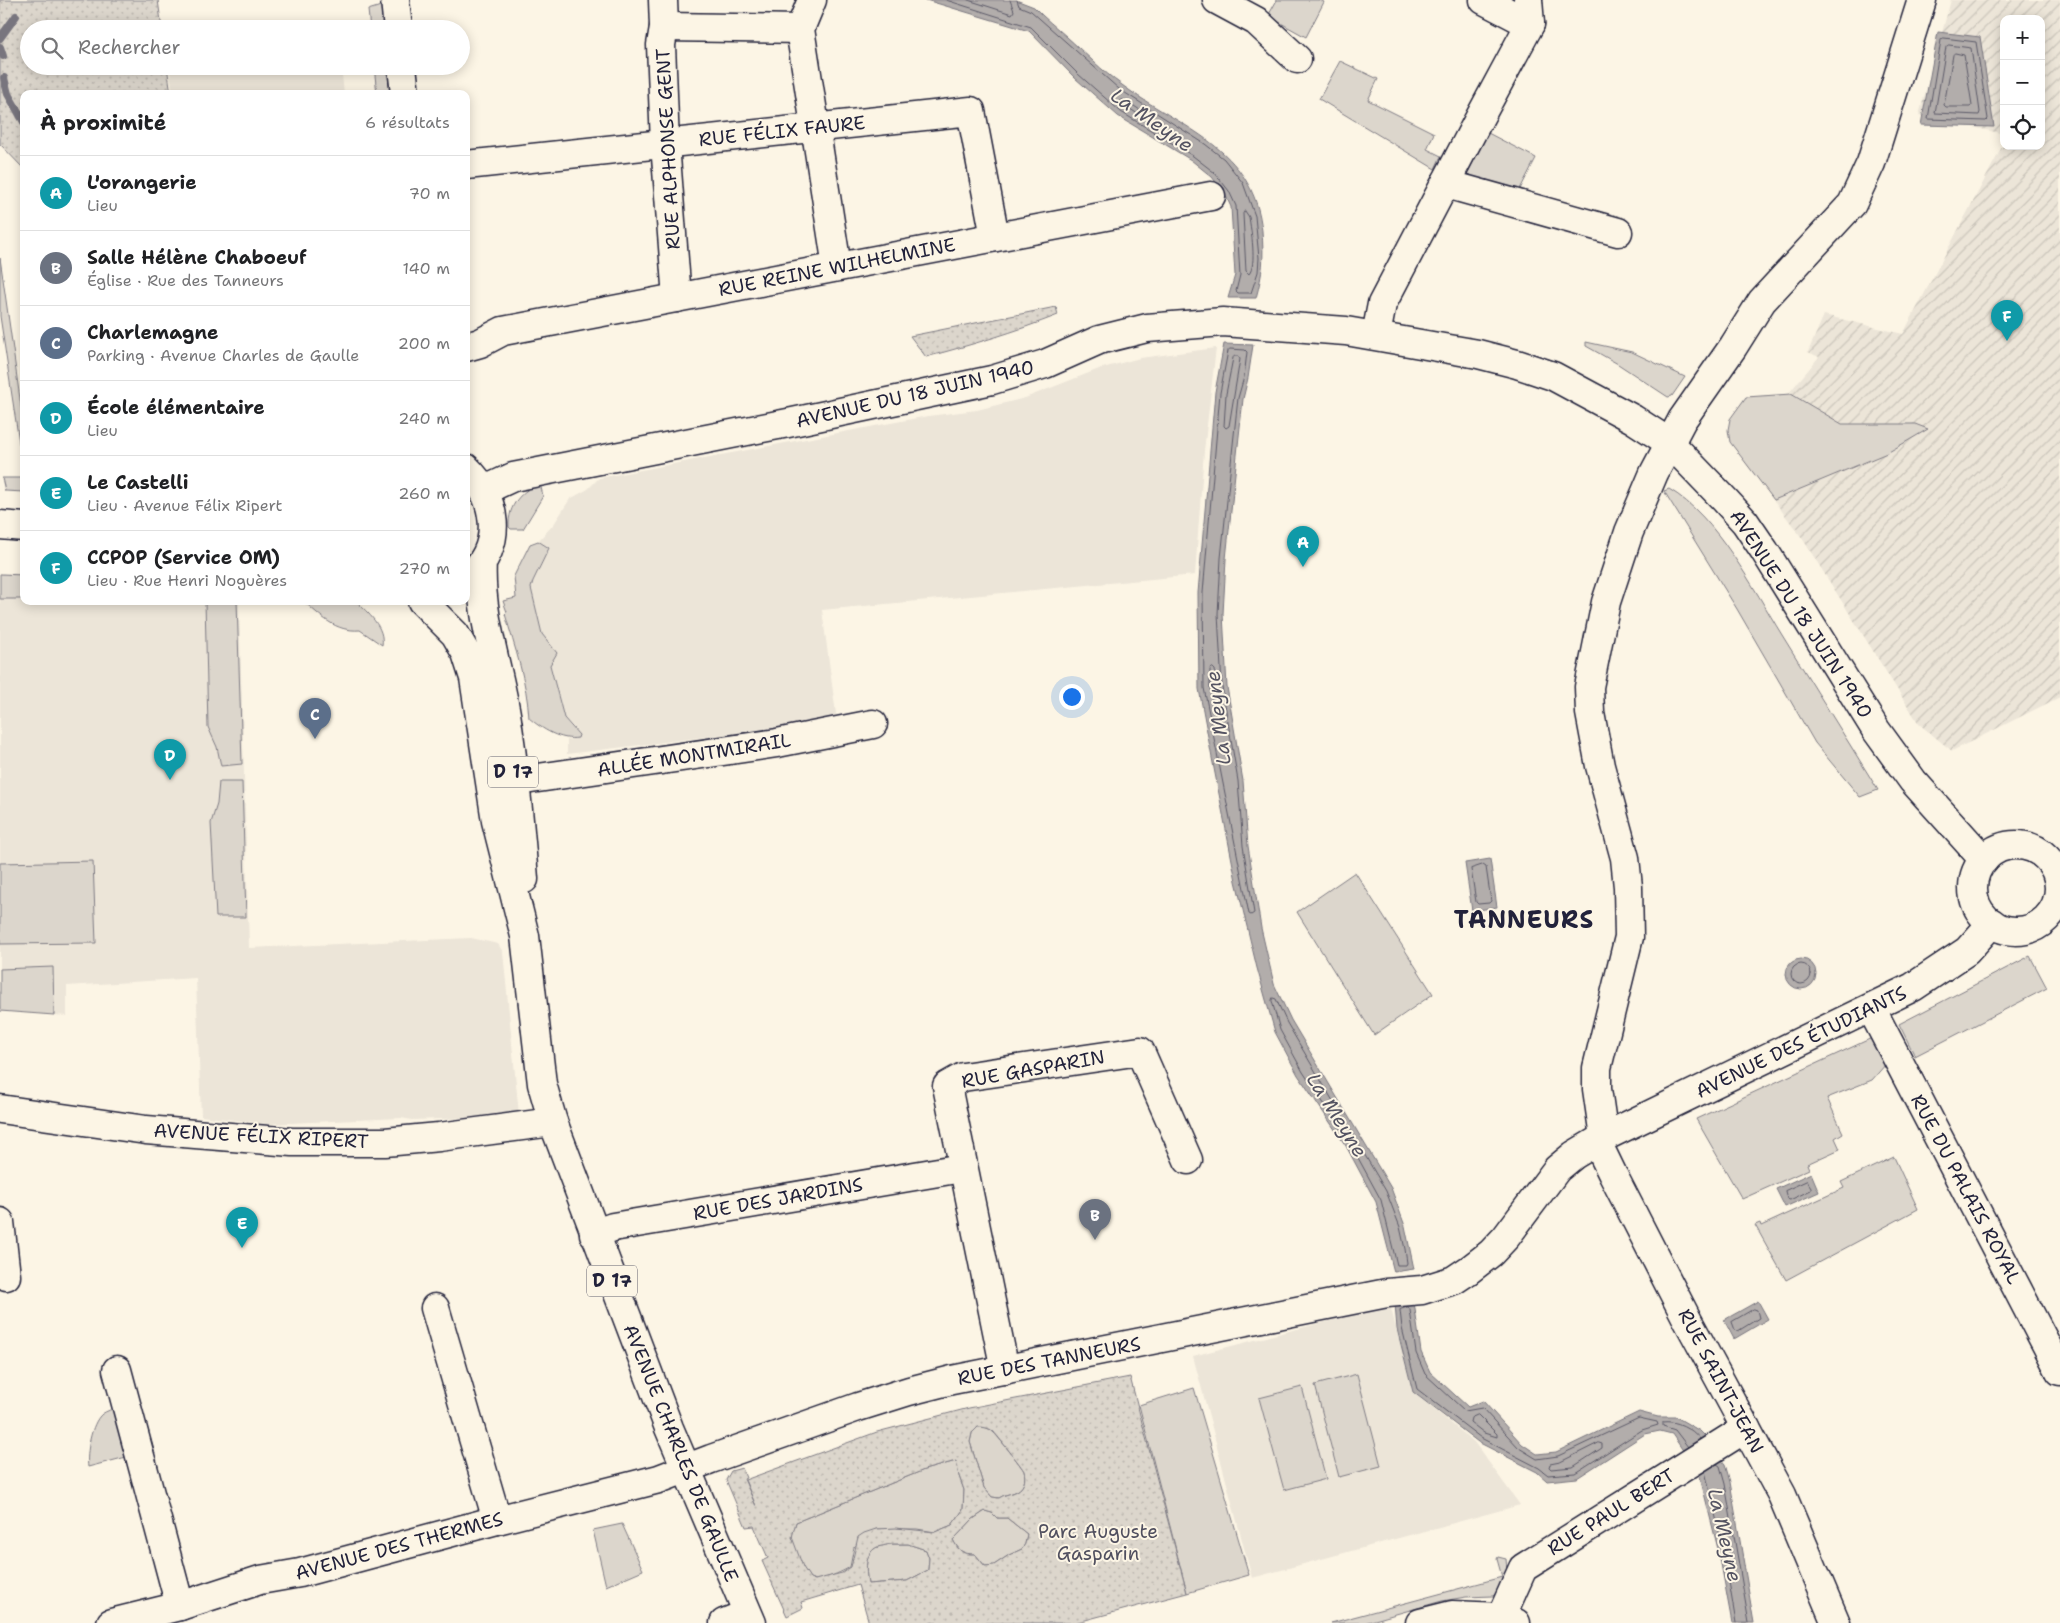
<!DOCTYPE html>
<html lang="fr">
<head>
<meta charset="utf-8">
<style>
	:root { --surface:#fff; --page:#f2f2f2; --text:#202124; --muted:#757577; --line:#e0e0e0; --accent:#1f6fb2 }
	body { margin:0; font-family:"Shantell Sans",sans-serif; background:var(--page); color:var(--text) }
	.controls { position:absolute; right:15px; top:15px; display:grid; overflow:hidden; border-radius:10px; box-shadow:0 2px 12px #0003 }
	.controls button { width:45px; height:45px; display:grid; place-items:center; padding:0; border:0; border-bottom:1px solid var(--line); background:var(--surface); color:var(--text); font:25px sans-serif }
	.you { position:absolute; left:1071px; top:696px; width:18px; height:18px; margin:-12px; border:4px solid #fff; border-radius:50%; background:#1a73e8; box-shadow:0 0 0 8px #1a73e833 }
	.badge { display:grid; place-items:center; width:32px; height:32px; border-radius:50%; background:var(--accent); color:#fff; font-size:16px; font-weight:700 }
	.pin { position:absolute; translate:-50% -41px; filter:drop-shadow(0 1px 2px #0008) }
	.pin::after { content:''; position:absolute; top:26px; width:18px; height:15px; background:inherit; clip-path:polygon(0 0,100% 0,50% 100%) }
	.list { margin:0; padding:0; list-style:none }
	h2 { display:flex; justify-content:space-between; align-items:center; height:65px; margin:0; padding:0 20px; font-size:21px }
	h2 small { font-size:16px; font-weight:400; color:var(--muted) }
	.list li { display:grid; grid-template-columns:32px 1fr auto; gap:15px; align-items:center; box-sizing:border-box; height:75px; padding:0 20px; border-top:1px solid var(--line) }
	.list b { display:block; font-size:19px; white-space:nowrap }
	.list p { margin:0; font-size:16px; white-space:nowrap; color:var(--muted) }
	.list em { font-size:16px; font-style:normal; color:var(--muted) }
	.icon { flex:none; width:28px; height:28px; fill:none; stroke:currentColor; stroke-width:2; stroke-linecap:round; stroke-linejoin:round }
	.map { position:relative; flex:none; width:2060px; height:1623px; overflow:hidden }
	.search { position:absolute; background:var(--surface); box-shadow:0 2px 12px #0003; left:20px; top:20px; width:450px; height:55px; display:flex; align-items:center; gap:12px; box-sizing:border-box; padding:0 18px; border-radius:28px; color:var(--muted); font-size:19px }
	.panel { position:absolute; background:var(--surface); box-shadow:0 2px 12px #0003; left:20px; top:90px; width:450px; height:515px; border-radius:10px }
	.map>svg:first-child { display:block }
	.built { fill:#ece5d8 }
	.industrial { fill:url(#industrial-furrows) }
	.grass { fill:#dcd6cc; stroke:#7f7c84 }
	.park { fill:url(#park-dots); stroke:#7f7c84; fill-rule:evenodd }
	.water { fill:#b2adab; stroke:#78757e }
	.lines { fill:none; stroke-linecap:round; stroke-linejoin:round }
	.shore { stroke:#5c5a68; stroke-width:1 }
	.stream { stroke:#78757e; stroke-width:8 }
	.minor-casing { stroke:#22223b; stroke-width:31 }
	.major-casing { stroke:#22223b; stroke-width:31 }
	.minor { stroke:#fcf5e5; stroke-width:28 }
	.major { stroke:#fcf5e5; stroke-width:28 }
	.labels { text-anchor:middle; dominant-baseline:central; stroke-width:4; stroke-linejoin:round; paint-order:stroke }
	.shield { fill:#fcf5e5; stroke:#63616e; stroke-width:1 }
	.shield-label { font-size:18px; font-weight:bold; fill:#22223b }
	.street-label { font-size:19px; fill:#22223b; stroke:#fcf5e5 }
	.park-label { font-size:19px; fill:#504f5f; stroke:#fcf5e5 }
	.water-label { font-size:20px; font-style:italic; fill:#545362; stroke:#fcf5e5 }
	.district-label { font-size:24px; font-weight:bold; letter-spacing:1px; fill:#22223b; stroke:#fcf5e5 }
</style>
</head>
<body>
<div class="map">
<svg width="2060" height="1623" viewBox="0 0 2060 1623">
	<defs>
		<pattern id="industrial-furrows" width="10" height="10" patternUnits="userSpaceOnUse" patternTransform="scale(1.25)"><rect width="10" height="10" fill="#ece5d8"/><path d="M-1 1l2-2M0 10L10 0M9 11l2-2" fill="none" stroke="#cac4ba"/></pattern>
		<pattern id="park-dots" width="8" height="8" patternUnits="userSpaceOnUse" patternTransform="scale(1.25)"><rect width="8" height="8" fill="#dcd6cc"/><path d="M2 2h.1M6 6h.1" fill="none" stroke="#bcb7b0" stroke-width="1.8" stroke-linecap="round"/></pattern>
	</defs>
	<rect width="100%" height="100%" fill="#fcf5e5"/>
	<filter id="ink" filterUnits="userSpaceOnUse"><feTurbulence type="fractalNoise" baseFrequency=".02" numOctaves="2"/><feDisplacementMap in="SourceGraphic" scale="10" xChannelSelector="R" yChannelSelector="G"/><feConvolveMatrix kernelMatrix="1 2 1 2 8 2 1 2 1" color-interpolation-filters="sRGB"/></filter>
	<g filter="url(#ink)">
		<!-- built -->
		<g class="built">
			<polygon points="169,66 341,66 344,94 173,94"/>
			<polygon points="1216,348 1204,451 1195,575 822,610 836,714 830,722 567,754 567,740 578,738 576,730 564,718 550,664 548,642 542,634 531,588 533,581 549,548 538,541 554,524 570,499 588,489 599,478 928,416 977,410 1025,398 1099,369 1140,358"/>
			<polygon points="0,573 24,574 24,601 239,601 249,948 471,938 498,944 503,952 519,1114 471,1118 412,1120 401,1118 267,1124 201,1116 196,978 67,986 67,1016 0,1011"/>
			<polygon points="1390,1305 1413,1392 1474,1442 1520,1505 1252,1578 1193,1356"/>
		</g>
		<!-- industrial -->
		<polygon class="industrial" points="1951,0 2060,0 2060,697 1952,751 1919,724 1802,538 1730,442 1730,419 1745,397 1788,394 1819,357 1808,352 1824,315 1903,334 2004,143 2004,146 2041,146 2041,19 2004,19 2004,134 1919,115"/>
		<!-- grass -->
		<g class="grass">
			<polygon points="1277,0 1320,0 1324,2 1306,37 1268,16"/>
			<polygon points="381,6 383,29 370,29 368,10"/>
			<polygon points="1340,61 1378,79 1368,100 1434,133 1427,149 1441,156 1435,169 1319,99"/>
			<polygon points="374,66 387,66 390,94 377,94"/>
			<polygon points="1488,133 1536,158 1517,195 1463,182"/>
			<polygon points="0,258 24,427 24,463 22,462 0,316"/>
			<polygon points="1586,342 1632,352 1685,377 1672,396 1668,397 1618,364 1586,346"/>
			<polygon points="1791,394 1842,424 1915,424 1928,429 1887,453 1774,500 1730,442 1728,430 1730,419 1746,397"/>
			<polygon points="2,478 24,478 24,492 5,491"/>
			<path d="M 540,483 L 543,496 L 523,529 L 511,529 L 509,527 C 508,505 521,491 540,483 Z"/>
			<path d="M 1669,489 C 1717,517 1753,588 1782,635 C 1814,687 1846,738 1878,790 L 1860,797 L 1815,743 L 1737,609 L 1664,491 Z"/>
			<path d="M 538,541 L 549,548 L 533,581 L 531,588 L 542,634 L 557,653 L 550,665 L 564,718 L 579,735 L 578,738 C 561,741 542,729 529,718 C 527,682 515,648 505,614 L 507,612 L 503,601 L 516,598 L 514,576 L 530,544 Z"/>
			<polygon points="0,574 24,575 24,599 0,599"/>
			<polygon points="205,601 237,601 242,764 221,766 217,747 208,727"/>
			<path d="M 303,601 L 356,601 C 368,613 385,627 382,645 L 360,630 C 335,632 321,616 303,601 Z"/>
			<polygon points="219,782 242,782 246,917 216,917 211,823 217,804"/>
			<polygon points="93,861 96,943 0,944 0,863"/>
			<polygon points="1355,872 1433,994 1374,1035 1297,912"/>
			<polygon points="2030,956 2047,988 1915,1056 1899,1024"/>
			<polygon points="53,967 54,1015 0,1011 0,969"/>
			<polygon points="1874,1037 1886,1064 1872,1080 1827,1098 1843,1133 1835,1138 1840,1149 1807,1164 1809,1169 1742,1199 1696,1119"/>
			<polygon points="1894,1157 1918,1209 1786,1280 1755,1225 1760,1223 1761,1226 1844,1188 1841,1182"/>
			<polygon points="1357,1374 1381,1466 1339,1477 1315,1385"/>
			<polygon points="1302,1387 1326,1479 1284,1490 1259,1398"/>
			<polygon points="1194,1388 1249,1575 1187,1593 1139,1405"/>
			<path d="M 117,1407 L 130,1456 L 88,1467 C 86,1454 91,1423 102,1414 C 106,1411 113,1409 117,1407 Z"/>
			<path d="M 978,1426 C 984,1427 989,1428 993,1432 C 997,1435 1022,1467 1024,1471 C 1025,1474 1025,1480 1024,1483 C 1019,1495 1008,1492 999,1498 L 992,1497 L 984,1488 L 970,1442 L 972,1433 Z"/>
			<path d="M 956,1461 L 959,1476 L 964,1490 L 963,1510 L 952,1525 L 935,1532 L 917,1529 L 876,1529 L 854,1547 L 850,1567 C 844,1571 817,1584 810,1578 C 804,1573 792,1545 792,1538 C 792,1533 795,1526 796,1522 L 924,1470 Z"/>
			<path d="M 985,1511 L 992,1513 L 997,1518 L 1007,1518 L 1027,1534 L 1025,1544 L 1022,1549 L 1009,1555 L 994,1565 L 985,1566 L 975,1554 C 963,1554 959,1551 953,1540 L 973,1519 Z"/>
			<polygon points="622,1524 643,1570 606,1586 593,1530"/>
			<path d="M 889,1544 L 908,1544 L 926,1550 L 929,1558 L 928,1570 L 907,1581 L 868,1584 C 866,1573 864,1557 874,1549 C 877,1546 885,1546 889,1544 Z"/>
			<path d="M 1498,1557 L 1506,1559 C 1508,1575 1505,1585 1493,1596 L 1466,1597 L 1442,1601 L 1364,1623 L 1331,1623 L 1502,1577 L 1497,1559 Z"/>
		</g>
		<!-- park -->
		<g class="park">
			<polygon points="0,0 158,0 162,29 29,29 29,66 167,66 171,94 24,94 24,169 0,144"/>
			<path d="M 1056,307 L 1058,315 C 1015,332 971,345 926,357 L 910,336 Z"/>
			<path d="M 1130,1377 L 1187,1593 L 1074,1623 L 869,1623 L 858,1585 L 801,1602 L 803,1608 L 787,1616 L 762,1561 L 768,1558 L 754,1526 L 746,1527 L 726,1480 L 731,1471 L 742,1468 L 746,1478 L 744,1479 L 756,1506 L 745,1480 L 877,1432 L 969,1408 ZM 978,1427 C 983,1427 989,1428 993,1431 C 996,1434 1023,1468 1024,1471 C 1025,1474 1025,1480 1024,1483 C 1019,1495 1008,1492 999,1498 L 992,1497 L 984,1488 L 970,1442 L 972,1433 ZM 956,1461 L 959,1476 L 964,1490 L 963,1510 L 952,1525 L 935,1532 L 896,1528 L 876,1529 L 864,1533 L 858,1537 L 851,1567 L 842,1573 L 815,1580 L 810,1578 L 803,1567 L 792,1537 L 796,1522 L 924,1470 ZM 985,1511 L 992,1513 L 997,1518 L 1007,1518 L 1027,1534 L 1025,1544 L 1022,1549 L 1009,1555 L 994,1565 L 985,1566 L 975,1554 C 963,1555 959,1551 953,1540 L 973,1519 ZM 889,1544 L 908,1544 L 926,1550 L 929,1558 L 928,1570 L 907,1581 L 868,1584 C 866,1573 864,1557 874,1549 C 877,1546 885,1546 889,1544 Z"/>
		</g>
		<!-- water -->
		<g class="water">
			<path d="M 926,0 L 1016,0 L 1034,7 C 1044,18 1056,27 1067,37 C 1085,53 1102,71 1122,85 C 1180,128 1254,147 1262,231 C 1264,259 1263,272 1256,298 L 1228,298 L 1235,275 L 1231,207 L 1225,194 L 1212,177 L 1191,160 L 1118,116 L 1075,78 L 1029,31 Z"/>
			<polygon points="1938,32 1980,37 1994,127 1921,125"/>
			<polygon points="1224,344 1253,345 1248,378 1243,399 1233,492 1226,559 1223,614 1227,687 1243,781 1248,846 1261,928 1274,984 1291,1020 1391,1188 1405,1226 1414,1269 1394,1272 1376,1202 1346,1146 1298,1075 1275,1032 1257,968 1236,881 1212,758 1199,689 1198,593 1215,392"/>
			<polygon points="1490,859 1497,907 1472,911 1465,863"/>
			<circle cx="1801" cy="974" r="15"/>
			<polygon points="1811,1173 1819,1192 1785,1207 1776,1189"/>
			<polygon points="1758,1301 1768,1319 1734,1339 1724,1320"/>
			<polygon points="1414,1302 1421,1352 1430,1372 1468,1407 1483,1401 1522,1444 1537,1454 1556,1452 1639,1412 1658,1417 1676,1417 1700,1431 1710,1441 1686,1455 1672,1434 1660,1431 1645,1434 1577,1478 1547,1481 1537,1472 1478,1442 1413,1392 1397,1329 1395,1304"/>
			<polygon points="1719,1457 1725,1464 1730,1482 1754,1623 1732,1623 1719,1553 1698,1469"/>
		</g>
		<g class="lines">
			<!-- shore -->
			<g class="shore">
				<polyline points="946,0 1031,27 1078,74 1121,112 1193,156 1215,173 1229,191 1236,206 1240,275 1236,291 1238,293 1251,293 1258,272 1259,258 1255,216 1243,183 1224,159 1205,144 1119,89 1031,11 1019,6 1017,0"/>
				<polyline points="968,0 1012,14 1014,11 1010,0"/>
				<polygon points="1944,38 1976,42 1988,119 1986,121 1928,119 1941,40"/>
				<polygon points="1949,45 1971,48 1980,112 1979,115 1935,113 1946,47"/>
				<polygon points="1955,53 1964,55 1972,105 1970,107 1946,107 1944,105 1953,55"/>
				<polygon points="1122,100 1125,100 1149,116 1150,119 1147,120 1121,103"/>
				<path d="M 1245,211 L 1249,217 C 1251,230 1257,265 1249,274 L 1246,271 L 1243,214 Z"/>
				<polygon points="1230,349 1245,350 1247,352 1244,377 1238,398 1228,491 1221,558 1218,614 1222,687 1238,781 1243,846 1254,913 1251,915 1249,914 1204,688 1203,593 1220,393 1228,351"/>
				<polygon points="1235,356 1238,356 1240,359 1229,426 1226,428 1224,426 1226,394 1233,358"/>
				<polygon points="1213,668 1215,670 1222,724 1220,727 1217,725 1210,688 1210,670"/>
				<polygon points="1483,865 1486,867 1491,901 1489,903 1478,904 1476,902 1471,869"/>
				<circle cx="1801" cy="974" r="10"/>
				<polygon points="1273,998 1276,999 1287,1023 1386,1191 1400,1227 1405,1249 1407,1263 1406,1265 1397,1265 1381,1200 1350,1143 1303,1072 1280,1030 1272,1001"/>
				<polygon points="1807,1181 1811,1187 1811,1190 1790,1200 1787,1199 1785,1191"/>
				<polygon points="1408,1307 1410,1310 1416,1353 1425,1374 1465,1411 1482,1408 1519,1448 1537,1459 1558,1456 1639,1418 1657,1422 1658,1425 1642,1430 1575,1473 1548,1475 1539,1468 1481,1438 1417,1389 1402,1328 1400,1310"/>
				<polygon points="1754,1309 1757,1310 1759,1318 1738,1331 1735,1330 1732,1322"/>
				<polygon points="1478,1415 1497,1434 1497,1437 1484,1433 1470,1422 1471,1418"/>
				<polygon points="1599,1443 1602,1444 1602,1448 1573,1467 1551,1469 1549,1467 1550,1464 1560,1462"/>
				<path d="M 1688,1447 L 1675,1430 L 1663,1426 L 1663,1422 C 1676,1420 1692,1428 1700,1439"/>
				<polyline points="1717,1464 1720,1466 1725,1484 1749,1623"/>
				<polyline points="1705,1471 1724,1552 1736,1623"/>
			</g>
			<!-- stream -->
			<g class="stream">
				<polyline points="0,38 16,16"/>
				<polyline points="0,47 3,56"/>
				<polyline points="4,78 8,94 24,122"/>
			</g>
			<!-- minor casing -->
			<g class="minor-casing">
				<g id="minor">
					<polyline points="663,0 664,27 661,45 665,144 677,298"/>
					<polyline points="812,0 800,29 837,267"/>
					<polyline points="1217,0 1256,21 1297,59"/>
					<polyline points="1484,0 1530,24"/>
					<polyline points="664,27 800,29"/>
					<polyline points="466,165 971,111 995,237"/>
					<polyline points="1446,182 1457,187 1618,232"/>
					<polyline points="1376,335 1382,304 1480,117 1530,24 1528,0"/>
					<polyline points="466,347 480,343 503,331 1211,196"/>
					<polyline points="485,490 513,477 788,423 992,380 1045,364 1099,340 1147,328 1223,322 1346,331 1478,354 1517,364 1553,376 1633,419 1670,443 1725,500 1745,522 1764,550 1876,730 1913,781 1984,860"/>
					<path d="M 498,764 C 505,780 515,780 531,779 L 777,743 L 873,724"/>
					<circle cx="2016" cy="888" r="43"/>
					<polyline points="1871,1008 2060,1371"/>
					<polyline points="0,1109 146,1130 292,1142 385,1142 439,1137 553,1122"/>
					<polyline points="1604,1137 1597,1089 1597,1068 1629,937 1628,887 1625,858 1600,766 1590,713 1589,687 1606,602 1629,532 1654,473 1682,420 1733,347 1762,301 1852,204 1871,163 1922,0"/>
					<polyline points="1597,1142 1613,1175 1688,1321 1782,1495 1836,1623"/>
					<polyline points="0,1222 6,1276"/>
					<polyline points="594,1234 613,1227 962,1168"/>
					<polyline points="435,1308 497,1520"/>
					<polyline points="117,1370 180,1606"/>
					<polyline points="1005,1370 947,1086 963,1077 1140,1051 1188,1160"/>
					<polyline points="1501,1617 1523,1568 1746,1428"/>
					<polyline points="111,1623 180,1606 260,1580 300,1573 497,1520 659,1479 711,1459 858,1407 909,1391 952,1380 1387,1293 1422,1290 1454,1280 1469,1270 1491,1253 1506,1237 1557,1169 1574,1155 1604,1137 1913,987 1967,951 1992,923"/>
					<polyline points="724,1623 747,1614"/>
				</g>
			</g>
			<!-- major casing -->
			<g class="major-casing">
				<g id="major">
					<polyline points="395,0 398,29"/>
					<polyline points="402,66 405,94"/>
					<path d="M 466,468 C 497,497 505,546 469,576"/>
					<polyline points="0,525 24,527"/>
					<path d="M 482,562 C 479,616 499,667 507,720 C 515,773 520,826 524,879"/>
					<polyline points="422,601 455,634 466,653 474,678 496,821 525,936 542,1084 553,1122 669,1428 752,1623"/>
					<polyline points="1420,1623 1452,1615 1501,1617 1516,1623"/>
				</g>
			</g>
			<!-- minor -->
			<use href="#minor" class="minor"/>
			<!-- major -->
			<use href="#major" class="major"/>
		</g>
	</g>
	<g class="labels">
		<!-- shield labels -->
		<g class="shield">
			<rect x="488" y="756.5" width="50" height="31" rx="4"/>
			<rect x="587" y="1265.5" width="50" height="31" rx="4"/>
		</g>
		<g class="shield-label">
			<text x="513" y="772">D 17</text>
			<text x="612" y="1281">D 17</text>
		</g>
		<!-- street labels -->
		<g class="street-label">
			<text transform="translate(782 131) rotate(-6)">RUE FÉLIX FAURE</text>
			<text transform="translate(668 149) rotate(-93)">RUE ALPHONSE GENT</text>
			<text transform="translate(837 267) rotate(-11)">RUE REINE WILHELMINE</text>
			<text transform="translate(915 394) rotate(-13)">AVENUE DU 18 JUIN 1940</text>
			<text transform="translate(1801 614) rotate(57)">AVENUE DU 18 JUIN 1940</text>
			<text transform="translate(694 755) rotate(-9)">ALLÉE MONTMIRAIL</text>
			<text transform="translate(1801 1042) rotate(-26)">AVENUE DES ÉTUDIANTS</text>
			<text transform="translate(1033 1069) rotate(-10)">RUE GASPARIN</text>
			<text transform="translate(261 1136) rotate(3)">AVENUE FÉLIX RIPERT</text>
			<text transform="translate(1966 1189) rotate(62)">RUE DU PALAIS ROYAL</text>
			<text transform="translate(778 1199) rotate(-10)">RUE DES JARDINS</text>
			<text transform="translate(1049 1361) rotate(-11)">RUE DES TANNEURS</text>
			<text transform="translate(1721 1381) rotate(62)">RUE SAINT-JEAN</text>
			<text transform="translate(681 1453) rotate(68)">AVENUE CHARLES DE GAULLE</text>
			<text transform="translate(1611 1512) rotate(-32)">RUE PAUL BERT</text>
			<text transform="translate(399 1546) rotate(-15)">AVENUE DES THERMES</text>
		</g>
		<!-- park labels -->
		<g class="park-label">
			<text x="1098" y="1531">Parc Auguste<tspan x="1098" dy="22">Gasparin</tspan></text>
		</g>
		<!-- water labels -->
		<g class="water-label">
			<text transform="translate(1152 120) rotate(35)">La Meyne</text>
			<text transform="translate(1218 718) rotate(-97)">La Meyne</text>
			<text transform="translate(1337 1115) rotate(58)">La Meyne</text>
			<text transform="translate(1725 1535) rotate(77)">La Meyne</text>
		</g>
		<!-- district labels -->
		<g class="district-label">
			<text x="1524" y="920">TANNEURS</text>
		</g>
	</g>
</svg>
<div class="controls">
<button>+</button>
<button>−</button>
<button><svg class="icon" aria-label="locate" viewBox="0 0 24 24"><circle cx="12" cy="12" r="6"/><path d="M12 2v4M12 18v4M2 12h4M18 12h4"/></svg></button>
</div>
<div class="you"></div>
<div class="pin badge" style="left:1303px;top:567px;background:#0f9aa8">A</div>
<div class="pin badge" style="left:1095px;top:1240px;background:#6b7280">B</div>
<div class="pin badge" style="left:315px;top:739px;background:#5c6f8a">C</div>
<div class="pin badge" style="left:170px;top:780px;background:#0f9aa8">D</div>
<div class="pin badge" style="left:242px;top:1248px;background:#0f9aa8">E</div>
<div class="pin badge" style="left:2007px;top:341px;background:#0f9aa8">F</div>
<div class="search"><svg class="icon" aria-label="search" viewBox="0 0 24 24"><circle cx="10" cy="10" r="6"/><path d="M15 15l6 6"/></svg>Rechercher</div>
<section class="panel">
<h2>À proximité<small>6 résultats</small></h2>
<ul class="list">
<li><span class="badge" style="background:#0f9aa8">A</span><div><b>L'orangerie</b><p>Lieu</p></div><em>70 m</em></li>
<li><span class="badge" style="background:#6b7280">B</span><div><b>Salle Hélène Chaboeuf</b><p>Église · Rue des Tanneurs</p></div><em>140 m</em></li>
<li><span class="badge" style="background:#5c6f8a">C</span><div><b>Charlemagne</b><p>Parking · Avenue Charles de Gaulle</p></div><em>200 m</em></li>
<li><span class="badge" style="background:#0f9aa8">D</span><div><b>École élémentaire</b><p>Lieu</p></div><em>240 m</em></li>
<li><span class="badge" style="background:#0f9aa8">E</span><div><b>Le Castelli</b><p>Lieu · Avenue Félix Ripert</p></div><em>260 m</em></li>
<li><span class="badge" style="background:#0f9aa8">F</span><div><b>CCPOP (Service OM)</b><p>Lieu · Rue Henri Noguères</p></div><em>270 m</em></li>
</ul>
</section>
</div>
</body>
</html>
